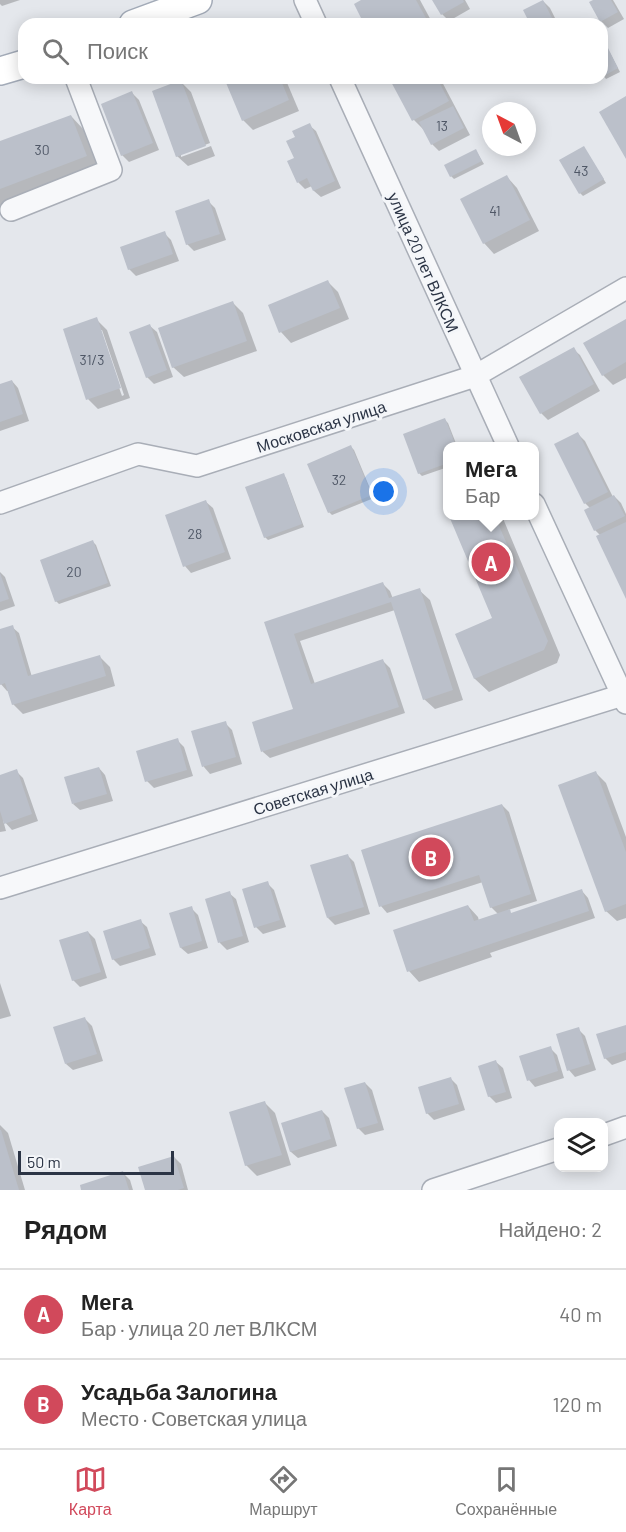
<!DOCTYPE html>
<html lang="ru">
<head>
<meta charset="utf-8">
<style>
	:root { --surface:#fff; --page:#f2f2f2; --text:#222; --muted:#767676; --line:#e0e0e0; --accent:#d1495b }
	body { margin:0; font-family:Barlow,sans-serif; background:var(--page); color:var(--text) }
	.controls { position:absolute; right:18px; bottom:18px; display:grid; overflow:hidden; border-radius:12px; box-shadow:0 3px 15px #0003 }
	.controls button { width:54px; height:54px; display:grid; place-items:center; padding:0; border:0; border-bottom:2px solid var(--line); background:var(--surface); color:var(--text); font:30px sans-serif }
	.compass { position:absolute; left:482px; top:102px; width:54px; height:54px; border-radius:50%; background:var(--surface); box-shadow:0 3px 15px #0003; rotate:319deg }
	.scale { position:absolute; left:18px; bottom:15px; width:156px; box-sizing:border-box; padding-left:6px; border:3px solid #2b3445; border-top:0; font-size:16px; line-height:21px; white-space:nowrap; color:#2b3445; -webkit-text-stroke:4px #f4f6f9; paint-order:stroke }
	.you { position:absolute; left:384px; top:492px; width:21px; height:21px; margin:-15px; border:4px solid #fff; border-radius:50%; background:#1a73e8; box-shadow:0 0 0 9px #1a73e833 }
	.badge { display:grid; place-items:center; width:39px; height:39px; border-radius:50%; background:var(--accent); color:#fff; font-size:20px; font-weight:700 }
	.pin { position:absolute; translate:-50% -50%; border:3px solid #fff; box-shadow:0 2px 6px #0006 }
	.popup { position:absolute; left:443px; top:442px; width:96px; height:78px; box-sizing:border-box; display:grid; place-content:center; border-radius:12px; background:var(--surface); filter:drop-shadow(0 2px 4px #0005); font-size:20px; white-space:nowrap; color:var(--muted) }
	.popup b { font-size:22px; color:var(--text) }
	.popup::after { content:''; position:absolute; left:50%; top:100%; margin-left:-12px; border:12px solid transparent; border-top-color:var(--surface) }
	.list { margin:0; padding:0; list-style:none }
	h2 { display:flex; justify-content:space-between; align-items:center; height:78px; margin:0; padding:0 24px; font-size:26px }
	h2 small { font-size:20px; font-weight:400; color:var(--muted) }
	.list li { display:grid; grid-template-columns:39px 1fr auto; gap:18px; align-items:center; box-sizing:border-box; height:90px; padding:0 24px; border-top:2px solid var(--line) }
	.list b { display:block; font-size:22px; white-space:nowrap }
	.list p { margin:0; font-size:20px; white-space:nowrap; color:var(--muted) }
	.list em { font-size:20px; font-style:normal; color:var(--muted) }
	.icon { flex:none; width:33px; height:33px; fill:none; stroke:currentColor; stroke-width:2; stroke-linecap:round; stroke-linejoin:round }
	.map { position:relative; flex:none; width:626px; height:1190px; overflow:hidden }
	.search { position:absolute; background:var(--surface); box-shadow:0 3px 15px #0003; left:18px; right:18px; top:18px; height:66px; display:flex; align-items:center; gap:15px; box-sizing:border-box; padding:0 21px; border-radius:18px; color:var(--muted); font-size:22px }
	.sheet { height:258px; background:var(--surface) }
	nav { display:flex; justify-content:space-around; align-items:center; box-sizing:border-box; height:84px; border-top:2px solid var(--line); background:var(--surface); font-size:16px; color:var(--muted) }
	nav a { display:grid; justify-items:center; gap:3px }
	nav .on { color:var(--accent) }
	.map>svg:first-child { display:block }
	.shadow { fill:#0003; fill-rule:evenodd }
	.building { fill:#bbc0ca }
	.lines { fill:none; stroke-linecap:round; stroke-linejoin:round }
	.minor-casing { stroke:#a9aeb7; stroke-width:24 }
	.major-casing { stroke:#a3abb8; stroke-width:30 }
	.minor { stroke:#f7f8fa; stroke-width:21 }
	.major { stroke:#fff; stroke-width:27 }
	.labels { text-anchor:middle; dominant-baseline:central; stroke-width:6; stroke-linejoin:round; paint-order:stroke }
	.number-label { font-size:14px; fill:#4f5766 }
	.street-label { font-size:16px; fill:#2b3445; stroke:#f4f6f9 }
</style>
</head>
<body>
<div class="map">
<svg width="626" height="1190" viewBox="0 0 626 1190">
	<rect width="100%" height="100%" fill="#e4e7ec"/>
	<!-- shadow -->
	<g class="shadow">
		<polygon points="0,0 20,0 2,6 0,4"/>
		<polygon points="364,0 420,0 433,24 366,24"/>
		<polygon points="434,0 465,0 470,9 449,21 442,14"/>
		<polygon points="596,0 613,0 624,19 608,28 601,21"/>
		<polygon points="543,1 550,8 558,24 532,24"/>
		<polygon points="602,53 610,53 620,72 606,79 602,74"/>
		<polygon points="225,78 285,78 299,111 253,130 243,120"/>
		<polygon points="391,78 440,78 470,135 439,151 432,144 424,130 414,120"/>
		<polygon points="181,82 191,92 210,143 181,154 181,157 211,146 215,156 188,166 177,156"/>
		<polygon points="132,93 139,100 159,150 129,162 122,155"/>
		<polygon points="71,116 84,130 99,170 0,207 0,143"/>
		<polygon points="309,125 316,131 341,188 321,197 314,191 312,186 305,189 298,182 296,159 297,138"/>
		<polygon points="584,148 606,183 583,196 580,193"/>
		<polygon points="476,151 484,164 454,179 451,176"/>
		<polygon points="507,177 517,188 539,231 494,254 484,243"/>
		<polygon points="208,201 215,208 226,240 194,251 187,244"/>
		<polygon points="164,233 171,240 179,261 136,276 129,269"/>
		<polygon points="328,282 338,292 349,319 291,343 281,332 270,305"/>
		<polygon points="233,303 243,313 257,351 184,377 173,367"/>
		<path d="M 96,319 L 107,330 L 130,398 L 98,409 L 88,399 ZM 99,330 L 102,330 L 124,395 L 122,396 Z"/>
		<polygon points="626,321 626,378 613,385 603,375"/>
		<polygon points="150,326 157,332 173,377 154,384 147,377"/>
		<polygon points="573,349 580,355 600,391 548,420 541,413"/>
		<polygon points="12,381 18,388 29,421 0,431 0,385"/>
		<polygon points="445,420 448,423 457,446 448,446 448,467 422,476 419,473"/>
		<polygon points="578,434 585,441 613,497 614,496 621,503 626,514 626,595 601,536 595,530 586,511 590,508 585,503"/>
		<polygon points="351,447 354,450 374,498 332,515 329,512"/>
		<polygon points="283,475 286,478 304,527 268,540 265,537"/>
		<polygon points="206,502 213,508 231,559 191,573 185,566"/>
		<polygon points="450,516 502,516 560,655 557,663 489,692 475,679 457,634 494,619"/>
		<polygon points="93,542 96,545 111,586 59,604 56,601"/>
		<polygon points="0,572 5,577 15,606 0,611"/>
		<polygon points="383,584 390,591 393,599 419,590 430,600 463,700 435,709 424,699 395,610 300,641 315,684 383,661 390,668 405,713 270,758 263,752 253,723 295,710 266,623"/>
		<polygon points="12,627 19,633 32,677 99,656 110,667 115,686 23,714 13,704 9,691 7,691 0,683 0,630"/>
		<polygon points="225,723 232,730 242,764 210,774 204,767 193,732"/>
		<polygon points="177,740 184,747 193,776 154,788 147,781"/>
		<polygon points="99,768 105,775 113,801 80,810 73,804"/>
		<polygon points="16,771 23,778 38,821 12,830 3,820 6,831 0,832 0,777"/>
		<polygon points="596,773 606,783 626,837 626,918 617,921 606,911"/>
		<polygon points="502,805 509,812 537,901 508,910 512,915 582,891 588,898 595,918 490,953 492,957 419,982 409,971 468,906 478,917 479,921 499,915 491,907 483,882 387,913 381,906"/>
		<polygon points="347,855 354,862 370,914 335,925 328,918"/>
		<polygon points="267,883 274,890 286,927 263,934 256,927"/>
		<polygon points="229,893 236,899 249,942 227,950 220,943 207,900"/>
		<polygon points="191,908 198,915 208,948 188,954 181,948"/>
		<polygon points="140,921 147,927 156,955 120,966 113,959"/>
		<polygon points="88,932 95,939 107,978 80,987 73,980"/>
		<polygon points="0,983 11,1016 0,1019"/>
		<polygon points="85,1019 92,1026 103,1061 73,1070 66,1064"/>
		<polygon points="626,1027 626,1060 612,1065 605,1058"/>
		<polygon points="578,1029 585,1036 596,1070 575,1077 569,1070"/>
		<polygon points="550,1048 557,1055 564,1078 535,1087 529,1080"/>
		<polygon points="496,1062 503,1068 512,1098 496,1103 489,1096"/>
		<polygon points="450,1078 457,1085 465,1110 434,1120 427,1113"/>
		<polygon points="365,1083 372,1090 384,1130 365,1135 358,1128"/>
		<polygon points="265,1103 275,1113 291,1165 257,1176 246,1165"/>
		<polygon points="322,1111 329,1118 337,1146 298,1158 291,1152 282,1124"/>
		<polygon points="0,1125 8,1133 25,1190 0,1190"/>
		<polygon points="174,1157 181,1164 188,1190 147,1190"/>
		<polygon points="123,1173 130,1180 133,1190 83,1190"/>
	</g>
	<!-- building -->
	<g class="building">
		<polygon points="361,0 416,0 426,18 414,24 364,24 354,4"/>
		<polygon points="432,0 463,0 464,2 441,15"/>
		<polygon points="543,0 555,24 530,24 523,10"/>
		<polygon points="593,0 611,0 618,12 600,22 589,2"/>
		<polygon points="608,48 618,68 602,77 602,51"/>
		<polygon points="224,78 280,78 289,100 242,121"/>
		<polygon points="389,78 437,78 449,101 412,121"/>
		<polygon points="181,80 206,146 176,157 152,91"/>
		<polygon points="132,91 153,143 121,156 101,104"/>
		<polygon points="626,96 626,159 599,112"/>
		<polygon points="453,106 464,128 431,145 419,122"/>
		<polygon points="71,115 87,156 0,189 0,141"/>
		<polygon points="310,123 335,181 313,191 307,178 297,183 287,161 294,158 286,141 295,137 292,131"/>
		<polygon points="584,146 604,179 579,194 559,160"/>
		<polygon points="476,149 482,161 450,177 444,165"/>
		<polygon points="507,175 530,220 483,244 460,199"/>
		<polygon points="209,199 220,234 186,245 175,211"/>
		<polygon points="165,231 173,254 128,270 120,247"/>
		<polygon points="328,280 340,308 279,333 268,305"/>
		<polygon points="233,301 247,341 172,368 158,328"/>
		<polygon points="97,317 121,388 86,400 63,329"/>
		<polygon points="626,319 626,362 602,376 583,343"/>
		<polygon points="150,324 167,370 146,378 129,332"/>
		<polygon points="574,347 594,384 540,414 519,377"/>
		<polygon points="12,380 23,414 0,422 0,384"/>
		<polygon points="445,418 456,446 448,446 448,463 418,474 403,434"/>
		<polygon points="578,432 608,492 584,504 554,444"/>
		<polygon points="351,445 372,495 328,513 307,464"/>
		<polygon points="284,473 302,524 264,538 245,487"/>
		<polygon points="614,495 625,516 594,531 584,510"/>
		<polygon points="206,500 225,552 183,567 165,515"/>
		<polygon points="449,516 495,516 548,641 544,650 474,679 455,634 492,618"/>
		<polygon points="626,522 626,599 596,536"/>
		<polygon points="93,540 108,583 55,602 40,560"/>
		<polygon points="0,573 9,599 0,602"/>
		<polygon points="383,582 389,598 420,588 453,690 423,700 391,602 294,634 311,684 383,659 399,707 261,752 252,722 293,709 264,622"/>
		<polygon points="13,625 28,676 100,655 106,676 12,705 5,683 0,685 0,629"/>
		<polygon points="226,721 236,757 202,767 191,731"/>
		<polygon points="178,738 187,770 145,782 136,751"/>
		<polygon points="99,767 107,794 72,804 64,777"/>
		<polygon points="17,769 32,814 4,824 0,811 0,775"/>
		<polygon points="596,771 626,852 626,904 605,912 558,785"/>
		<polygon points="502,804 531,894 490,908 479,875 379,907 361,850"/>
		<polygon points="348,854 364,907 327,918 310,865"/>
		<polygon points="268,881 280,920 254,928 242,889"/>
		<polygon points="582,889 589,911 407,972 393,930 468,905 474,921 510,909 511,913"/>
		<polygon points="230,891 243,936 218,943 205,899"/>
		<polygon points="192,906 202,941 180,948 169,913"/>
		<polygon points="141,919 150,948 112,960 103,931"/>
		<polygon points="88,931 101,972 72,981 59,940"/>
		<polygon points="85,1017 97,1054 65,1064 53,1027"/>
		<polygon points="626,1025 626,1052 604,1059 596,1034"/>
		<polygon points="579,1027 590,1064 567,1071 556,1034"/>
		<polygon points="551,1046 558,1071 527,1081 519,1056"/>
		<polygon points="496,1060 506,1092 488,1097 478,1066"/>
		<polygon points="451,1077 459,1104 426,1114 418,1087"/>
		<polygon points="365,1082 378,1123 357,1129 344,1088"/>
		<polygon points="265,1101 282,1155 245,1166 229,1112"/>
		<polygon points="322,1110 331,1139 290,1152 281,1123"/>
		<polygon points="0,1130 1,1130 19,1190 0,1190"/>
		<polygon points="174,1156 184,1188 178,1190 145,1190 138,1167"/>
		<polygon points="123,1171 129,1190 81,1190 80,1185"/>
	</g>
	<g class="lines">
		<!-- minor casing -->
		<g class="minor-casing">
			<g id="minor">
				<polyline points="305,0 316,24"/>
				<polyline points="340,78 508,446"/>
				<polyline points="11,210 111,170 76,78"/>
				<polyline points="0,503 138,454 197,466 475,376 626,288"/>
				<polyline points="534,504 626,703"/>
				<polyline points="0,888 626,694"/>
				<polyline points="604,1135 626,1127"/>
				<polyline points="433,1190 558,1149"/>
			</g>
		</g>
		<!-- major casing -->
		<g class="major-casing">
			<g id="major">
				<polyline points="133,24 198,0"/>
				<polyline points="0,71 24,64"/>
			</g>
		</g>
		<!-- minor -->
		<use href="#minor" class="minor"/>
		<!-- major -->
		<use href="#major" class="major"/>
	</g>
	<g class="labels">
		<!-- number labels -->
		<g class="number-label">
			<text x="442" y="125">13</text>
			<text x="42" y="149">30</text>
			<text x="581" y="170">43</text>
			<text x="495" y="210">41</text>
			<text x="92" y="359">31/3</text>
			<text x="339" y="479">32</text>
			<text x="195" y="533">28</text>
			<text x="74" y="571">20</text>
		</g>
		<!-- street labels -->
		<g class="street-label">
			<text transform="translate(424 262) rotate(66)">улица 20 лет ВЛКСМ</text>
			<text transform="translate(321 426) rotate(-18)">Московская улица</text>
			<text transform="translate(313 791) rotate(-17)">Советская улица</text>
		</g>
	</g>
</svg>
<div class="controls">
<button><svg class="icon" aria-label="layers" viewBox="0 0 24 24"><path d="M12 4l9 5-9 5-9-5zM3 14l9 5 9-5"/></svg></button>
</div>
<svg class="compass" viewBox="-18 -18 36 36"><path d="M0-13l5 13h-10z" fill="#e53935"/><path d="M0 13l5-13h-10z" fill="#767676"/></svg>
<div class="scale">50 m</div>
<div class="you"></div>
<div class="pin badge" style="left:491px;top:562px">A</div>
<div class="popup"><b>Мега</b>Бар</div>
<div class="pin badge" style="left:431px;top:857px">B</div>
<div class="search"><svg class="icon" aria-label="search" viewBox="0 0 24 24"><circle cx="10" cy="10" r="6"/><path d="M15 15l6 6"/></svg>Поиск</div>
</div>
<section class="sheet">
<h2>Рядом<small>Найдено: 2</small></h2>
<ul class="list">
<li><span class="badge">A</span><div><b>Мега</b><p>Бар · улица 20 лет ВЛКСМ</p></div><em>40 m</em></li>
<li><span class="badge">B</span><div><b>Усадьба Залогина</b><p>Место · Советская улица</p></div><em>120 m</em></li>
</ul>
</section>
<nav>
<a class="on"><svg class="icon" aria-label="map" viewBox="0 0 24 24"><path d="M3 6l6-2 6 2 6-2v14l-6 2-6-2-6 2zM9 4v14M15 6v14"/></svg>Карта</a>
<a><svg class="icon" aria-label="directions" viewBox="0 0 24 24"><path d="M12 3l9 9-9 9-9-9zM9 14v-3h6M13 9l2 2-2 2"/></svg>Маршрут</a>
<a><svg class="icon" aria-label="saved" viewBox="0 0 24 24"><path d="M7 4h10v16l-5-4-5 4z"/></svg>Сохранённые</a>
</nav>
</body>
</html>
